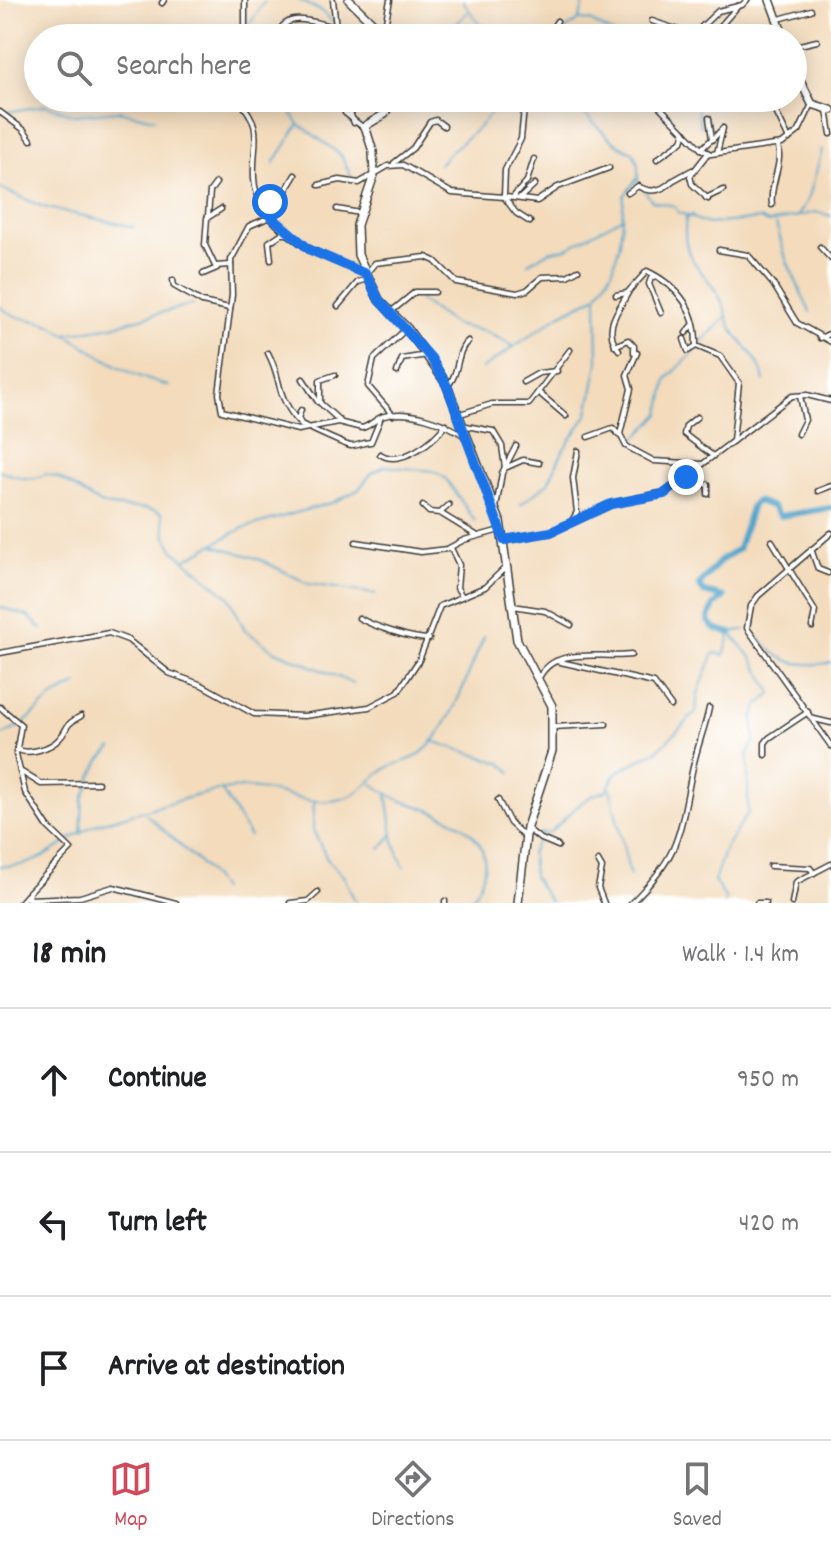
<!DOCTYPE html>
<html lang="en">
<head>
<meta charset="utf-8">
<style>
	:root { --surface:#fff; --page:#f2f2f2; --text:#202124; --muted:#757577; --line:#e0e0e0; --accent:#d1495b }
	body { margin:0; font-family:Dekko,sans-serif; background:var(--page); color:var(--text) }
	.stop { position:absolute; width:24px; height:24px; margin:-18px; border:6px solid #1a73e8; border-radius:50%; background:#fff }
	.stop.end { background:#1a73e8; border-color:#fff; box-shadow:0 2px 8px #0008 }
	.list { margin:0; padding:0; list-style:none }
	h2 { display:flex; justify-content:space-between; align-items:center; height:104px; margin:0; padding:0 32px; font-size:34px }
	h2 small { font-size:26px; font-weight:400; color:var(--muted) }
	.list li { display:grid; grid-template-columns:52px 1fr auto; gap:24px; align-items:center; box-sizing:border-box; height:144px; padding:0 32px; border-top:2px solid var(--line) }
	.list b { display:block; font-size:30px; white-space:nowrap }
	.list em { font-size:26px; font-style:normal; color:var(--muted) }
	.icon { flex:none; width:44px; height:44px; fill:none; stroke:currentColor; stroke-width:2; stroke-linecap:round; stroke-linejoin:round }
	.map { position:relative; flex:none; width:831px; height:903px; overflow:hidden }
	.search { position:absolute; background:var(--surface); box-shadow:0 4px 20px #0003; left:24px; right:24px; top:24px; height:88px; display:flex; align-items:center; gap:20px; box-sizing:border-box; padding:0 28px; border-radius:44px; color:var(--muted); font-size:30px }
	.sheet { height:536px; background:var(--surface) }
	nav { display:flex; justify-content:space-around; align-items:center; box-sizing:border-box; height:112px; border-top:2px solid var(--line); background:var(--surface); font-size:22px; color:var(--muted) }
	nav a { display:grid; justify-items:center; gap:4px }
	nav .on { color:var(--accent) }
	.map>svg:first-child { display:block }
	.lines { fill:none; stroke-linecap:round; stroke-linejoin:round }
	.stream { stroke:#4fa4cb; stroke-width:2 }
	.river { stroke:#4fa4cb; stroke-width:6 }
	.street-casing { stroke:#3c3934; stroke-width:7 }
	.secondary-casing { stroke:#3c3934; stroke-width:10 }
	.street { stroke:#fff; stroke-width:4 }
	.secondary { stroke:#fff; stroke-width:7 }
	.route { stroke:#1a73e8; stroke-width:10 }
</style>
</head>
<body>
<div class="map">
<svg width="831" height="903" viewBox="0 0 831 903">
	<rect width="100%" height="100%" fill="#fff"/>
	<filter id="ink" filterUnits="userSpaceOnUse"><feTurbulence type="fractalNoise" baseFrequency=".0125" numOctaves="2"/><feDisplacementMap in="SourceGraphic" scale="16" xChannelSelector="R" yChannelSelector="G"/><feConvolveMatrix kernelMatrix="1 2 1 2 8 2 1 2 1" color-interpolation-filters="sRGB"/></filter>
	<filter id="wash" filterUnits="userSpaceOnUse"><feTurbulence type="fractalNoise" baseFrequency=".006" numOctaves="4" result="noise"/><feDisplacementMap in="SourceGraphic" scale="32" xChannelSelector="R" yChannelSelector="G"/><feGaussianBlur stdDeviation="1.8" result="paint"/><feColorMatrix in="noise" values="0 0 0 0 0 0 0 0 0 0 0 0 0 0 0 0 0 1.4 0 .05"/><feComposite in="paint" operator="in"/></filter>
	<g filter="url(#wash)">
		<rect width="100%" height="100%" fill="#f3dbbc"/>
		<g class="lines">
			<!-- stream -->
			<g class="stream">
				<polyline points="299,0 323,12 334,23"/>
				<path d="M 463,0 C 469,15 482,23 490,38"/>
				<polyline points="579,20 590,21 621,38"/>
				<polyline points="338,27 346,38"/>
				<polyline points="249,38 249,25 265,0"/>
				<polyline points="445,38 467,12"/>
				<polyline points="566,38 565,30 579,20 585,0"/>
				<polyline points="281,98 299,124 341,155 351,177"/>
				<path d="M 562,98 C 590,111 604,142 633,152 L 638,164 L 638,186"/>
				<polyline points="695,98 701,127"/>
				<polyline points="2,113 46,105 74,115 118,111 155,119"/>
				<polyline points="274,163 299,124"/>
				<path d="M 439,164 C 460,138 486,130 498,98"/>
				<polyline points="0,188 43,207 134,227"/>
				<polyline points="644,190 652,201 674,206 678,212 708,224 760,219 768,223 816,212 831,216"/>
				<path d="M 693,215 L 686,218 C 680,263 703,266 721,300 C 726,309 727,320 732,329 C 745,349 759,356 764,381"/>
				<polyline points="798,216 809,197 822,150"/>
				<polyline points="776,224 786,259 810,312"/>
				<polyline points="528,263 551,251 567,248 623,217"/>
				<polyline points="419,300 455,325 486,332 513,346"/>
				<path d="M 0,307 C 21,323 34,317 52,326 C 91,348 124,376 169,386"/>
				<polyline points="66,334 112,326 193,304"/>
				<polyline points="699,345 727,316"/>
				<polyline points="482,369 561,314 597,296"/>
				<polyline points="633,441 660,414 667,379 697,349"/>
				<path d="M 0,471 C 14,475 32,484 45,474 C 72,479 83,499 106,505 C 125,510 144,505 162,513 L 166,537 L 174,551 L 229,597 L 245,630 L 273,650 L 352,683"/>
				<polyline points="520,505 548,483 564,449 588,414 598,363 597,296 613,269 620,243 624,196 637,178"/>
				<polyline points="214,545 259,559 309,584 375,594"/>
				<polyline points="186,559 243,528 334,502 358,490 372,473 385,466 434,471 446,479 475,521"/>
				<polyline points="0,607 28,616 42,629"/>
				<path d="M 752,631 C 779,660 788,668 831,663"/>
				<polyline points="23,724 53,697 78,684"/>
				<polyline points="0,736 19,727"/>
				<polyline points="432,741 501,763 511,772"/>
				<polyline points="90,780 100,760 112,748"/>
				<path d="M 372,784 C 382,790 394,799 405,802 C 458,817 512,842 469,903"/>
				<polyline points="610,788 630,876"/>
				<polyline points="222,791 250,837"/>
				<polyline points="387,794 394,842 404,867"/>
				<polyline points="314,801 313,830 327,859 344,877 356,903"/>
				<polyline points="146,814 206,869 221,889"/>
				<polyline points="81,834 83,799 88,786"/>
				<path d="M 539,836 L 541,833 L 549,833 C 567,818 583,795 606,791 L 617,772 L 658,750 L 696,712 L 698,693 L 714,653 L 724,655 L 731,633 L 745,630"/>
				<polyline points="380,849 392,835"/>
				<path d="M 0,866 C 49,870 69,829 110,820 C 147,811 211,787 246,788 C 275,788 301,804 330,801 C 362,798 365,781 387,768 C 397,762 410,762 420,754 C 452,729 467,674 484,637"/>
				<polyline points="533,875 531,854 538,839"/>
				<polyline points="533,877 551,903"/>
				<polyline points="724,903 726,899 714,881 725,848 748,813 748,753 755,741 753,717 758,706 772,693 752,658 732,635"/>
			</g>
			<!-- river -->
			<polyline class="river" points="731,633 715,629 708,621 714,605 724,597 704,592 699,585 720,561 738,549 752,505 757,501 773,507 780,516 831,508"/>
		</g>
	</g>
	<g filter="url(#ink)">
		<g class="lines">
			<!-- street casing -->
			<g class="street-casing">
				<g id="street">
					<polyline points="245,0 245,38"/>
					<polyline points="162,3 164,0"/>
					<polyline points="779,19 811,10"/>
					<polyline points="652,21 693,35 718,11 742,5 747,0"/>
					<polyline points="384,31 390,0"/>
					<polyline points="716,31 738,6"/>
					<path d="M 276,38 C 286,7 315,24 336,27 L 333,0"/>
					<polyline points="546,38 557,21"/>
					<polyline points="793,54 795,46 817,41"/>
					<path d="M 237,98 C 266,130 252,140 254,178 C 256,231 326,258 366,274 L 375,263 L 426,257 L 435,261 L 456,282 L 517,293 L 527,290 L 542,277 L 567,276 L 578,270"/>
					<polyline points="339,98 348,107 354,123"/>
					<polyline points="651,98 701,149 711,154 782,144 799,131 812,104"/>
					<polyline points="361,100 389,107"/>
					<polyline points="775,110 789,139"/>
					<polyline points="827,110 831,134"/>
					<polyline points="0,112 24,130 31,140"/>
					<polyline points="345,113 365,129"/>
					<polyline points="712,140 723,128 717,153"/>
					<polyline points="701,149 712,139 709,118"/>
					<polyline points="708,153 690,176 692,184 708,199"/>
					<polyline points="657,159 682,141 685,132"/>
					<polyline points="394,163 413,148 430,122 436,120 444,126"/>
					<polyline points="672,181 692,170"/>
					<polyline points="319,185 340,180 359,183 388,166 403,165 452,193 504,197 505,170 521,139 525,98"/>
					<path d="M 628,193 L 638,186 C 651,194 662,191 672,181"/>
					<polyline points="514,196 527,181 534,159"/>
					<polyline points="504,197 516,213 530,222"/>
					<polyline points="506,197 537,201 558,187 609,168"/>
					<polyline points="520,198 535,184"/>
					<polyline points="706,198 723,190"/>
					<path d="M 772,205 C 769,185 783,166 778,146"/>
					<polyline points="263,207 285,192 295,175"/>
					<polyline points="221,209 207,218 205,245 215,266 231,265"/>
					<polyline points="337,209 360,213"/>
					<polyline points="208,216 210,191 216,183"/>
					<path d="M 270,217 L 249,226 L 231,260 L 232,295 L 219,394 L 222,411 L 298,430 L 338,422 L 362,428 C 371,426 376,418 384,416 C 409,409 446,423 465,436"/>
					<polyline points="820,247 831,259"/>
					<polyline points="719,250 748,255 773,284 797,323 831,342"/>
					<polyline points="271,260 269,242 281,234 288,234"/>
					<polyline points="203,274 217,268"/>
					<polyline points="656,276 651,278 649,284 661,313"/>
					<polyline points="173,280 174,286 202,302 229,308"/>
					<path d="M 616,295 L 627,293 L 647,271 C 678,286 697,310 696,346 L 720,356 L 739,383 L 733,441"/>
					<polyline points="338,306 358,282 368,279"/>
					<polyline points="392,311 415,292 435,292"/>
					<polyline points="686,333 693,325"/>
					<polyline points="820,338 831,333"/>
					<polyline points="684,339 688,351 696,346"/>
					<polyline points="615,346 628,340 634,346 634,353"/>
					<path d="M 619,350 C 602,330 617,312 628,293"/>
					<path d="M 268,353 C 283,381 274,391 297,420"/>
					<polyline points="637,353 627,375 631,389 620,434 626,446 654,461 703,464"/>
					<polyline points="397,372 402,359 427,355"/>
					<polyline points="335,375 320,380 320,403 340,421"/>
					<polyline points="303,379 318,402"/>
					<polyline points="523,382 539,373 557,371"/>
					<path d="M 447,386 C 460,375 455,352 468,341"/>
					<polyline points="538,392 566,416"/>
					<path d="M 301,410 L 298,418 L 301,424 C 309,428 347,446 351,446 C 358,446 364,442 371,442 L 380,420"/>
					<polyline points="460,414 492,404 529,404 570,350"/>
					<polyline points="393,415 368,386 374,359 407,328"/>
					<polyline points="697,417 686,426 684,434 713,456"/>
					<polyline points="461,425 493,431 502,446 505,468 523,460 539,463"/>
					<polyline points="798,434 805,420 800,396"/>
					<polyline points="588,437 613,428 620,436"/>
					<path d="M 380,454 C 401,468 435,440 446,424"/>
					<polyline points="686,477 693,484 708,484 708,494"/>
					<polyline points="818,491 831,486"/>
					<polyline points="449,505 440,513 476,535"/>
					<polyline points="423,506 429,512 440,513"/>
					<polyline points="496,508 502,473 516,446"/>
					<polyline points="571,523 577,512 573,478 578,451"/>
					<polyline points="831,533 758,596 751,606 747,628 831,746"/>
					<polyline points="504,540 551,532 611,504 666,492 792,396 807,395 831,401"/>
					<polyline points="772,541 815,611 812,627"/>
					<polyline points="356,542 421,552 447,549 464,540 500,530"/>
					<polyline points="451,548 459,565 457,588 462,596"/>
					<polyline points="811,549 818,569 828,573"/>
					<polyline points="513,606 545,611 571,625"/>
					<path d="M 359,618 C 375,627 412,639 429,639"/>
					<polyline points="0,653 109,633 128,640 169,673 202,685 254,714 304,716 369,707 398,692 419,660 440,606 485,587 505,568"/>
					<polyline points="556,661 654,683 671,706"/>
					<path d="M 539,678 C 555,645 601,659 631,655"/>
					<polyline points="0,707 21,725 16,754 25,792 48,827 71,849 29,892 28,899 80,897 113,887 176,903"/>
					<polyline points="814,719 831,723"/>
					<polyline points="554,727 606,724"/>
					<path d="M 17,749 C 27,756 51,748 59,739 C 70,728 61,727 81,716"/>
					<polyline points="765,755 765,743 769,738 808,712"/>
					<polyline points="20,771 41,784 98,783"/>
					<polyline points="498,800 510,823 525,837"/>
					<polyline points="528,829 539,838 558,846"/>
					<polyline points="598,861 602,868 598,888 604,903"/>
					<polyline points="770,866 810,868 814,873"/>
					<polyline points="20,903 27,895"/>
					<polyline points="290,903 308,901 318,892"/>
					<polyline points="445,903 445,901"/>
					<path d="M 631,903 C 683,853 679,832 693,767 C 697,747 705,728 709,708"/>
					<polyline points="757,903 766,903"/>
					<polyline points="792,903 796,882 831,864"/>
				</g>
			</g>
			<!-- secondary casing -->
			<g class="secondary-casing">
				<g id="secondary">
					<polyline points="349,0 388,38"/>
					<polyline points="770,0 784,38"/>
					<polyline points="793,66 812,104 831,110"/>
					<polyline points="392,98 385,114 365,126 373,152 374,175 357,225 358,255 379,300 407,328 446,383 500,521 517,640 552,706 552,751 527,827 518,903"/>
				</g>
			</g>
			<!-- street -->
			<use href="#street" class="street"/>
			<!-- secondary -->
			<use href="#secondary" class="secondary"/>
		</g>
	</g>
	<g class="lines" filter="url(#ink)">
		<!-- route -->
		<polyline class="route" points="270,202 263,207 267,213 310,250 366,274 379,300 431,358 447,386 504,540 551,532 611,504 664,494 686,477"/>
	</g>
</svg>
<div class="stop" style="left:270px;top:202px"></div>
<div class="stop end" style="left:686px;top:477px"></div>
<div class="search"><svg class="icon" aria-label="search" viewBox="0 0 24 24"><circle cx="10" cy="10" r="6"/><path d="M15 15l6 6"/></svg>Search here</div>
</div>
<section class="sheet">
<h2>18 min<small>Walk · 1.4 km</small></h2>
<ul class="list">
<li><svg class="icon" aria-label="ahead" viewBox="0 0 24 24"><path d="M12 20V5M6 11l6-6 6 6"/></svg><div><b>Continue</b></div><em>950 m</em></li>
<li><svg class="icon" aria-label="left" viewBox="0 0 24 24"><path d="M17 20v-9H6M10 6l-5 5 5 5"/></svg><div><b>Turn left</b></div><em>420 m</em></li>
<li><svg class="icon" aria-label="arrive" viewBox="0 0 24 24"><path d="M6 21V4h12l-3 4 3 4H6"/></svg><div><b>Arrive at destination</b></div></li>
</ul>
</section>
<nav>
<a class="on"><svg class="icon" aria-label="map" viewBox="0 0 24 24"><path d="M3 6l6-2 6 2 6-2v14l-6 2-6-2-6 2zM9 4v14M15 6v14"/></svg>Map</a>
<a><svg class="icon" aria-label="directions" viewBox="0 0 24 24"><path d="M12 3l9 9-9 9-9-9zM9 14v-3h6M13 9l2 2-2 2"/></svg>Directions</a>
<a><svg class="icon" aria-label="saved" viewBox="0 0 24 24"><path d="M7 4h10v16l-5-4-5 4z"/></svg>Saved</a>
</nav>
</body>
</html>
